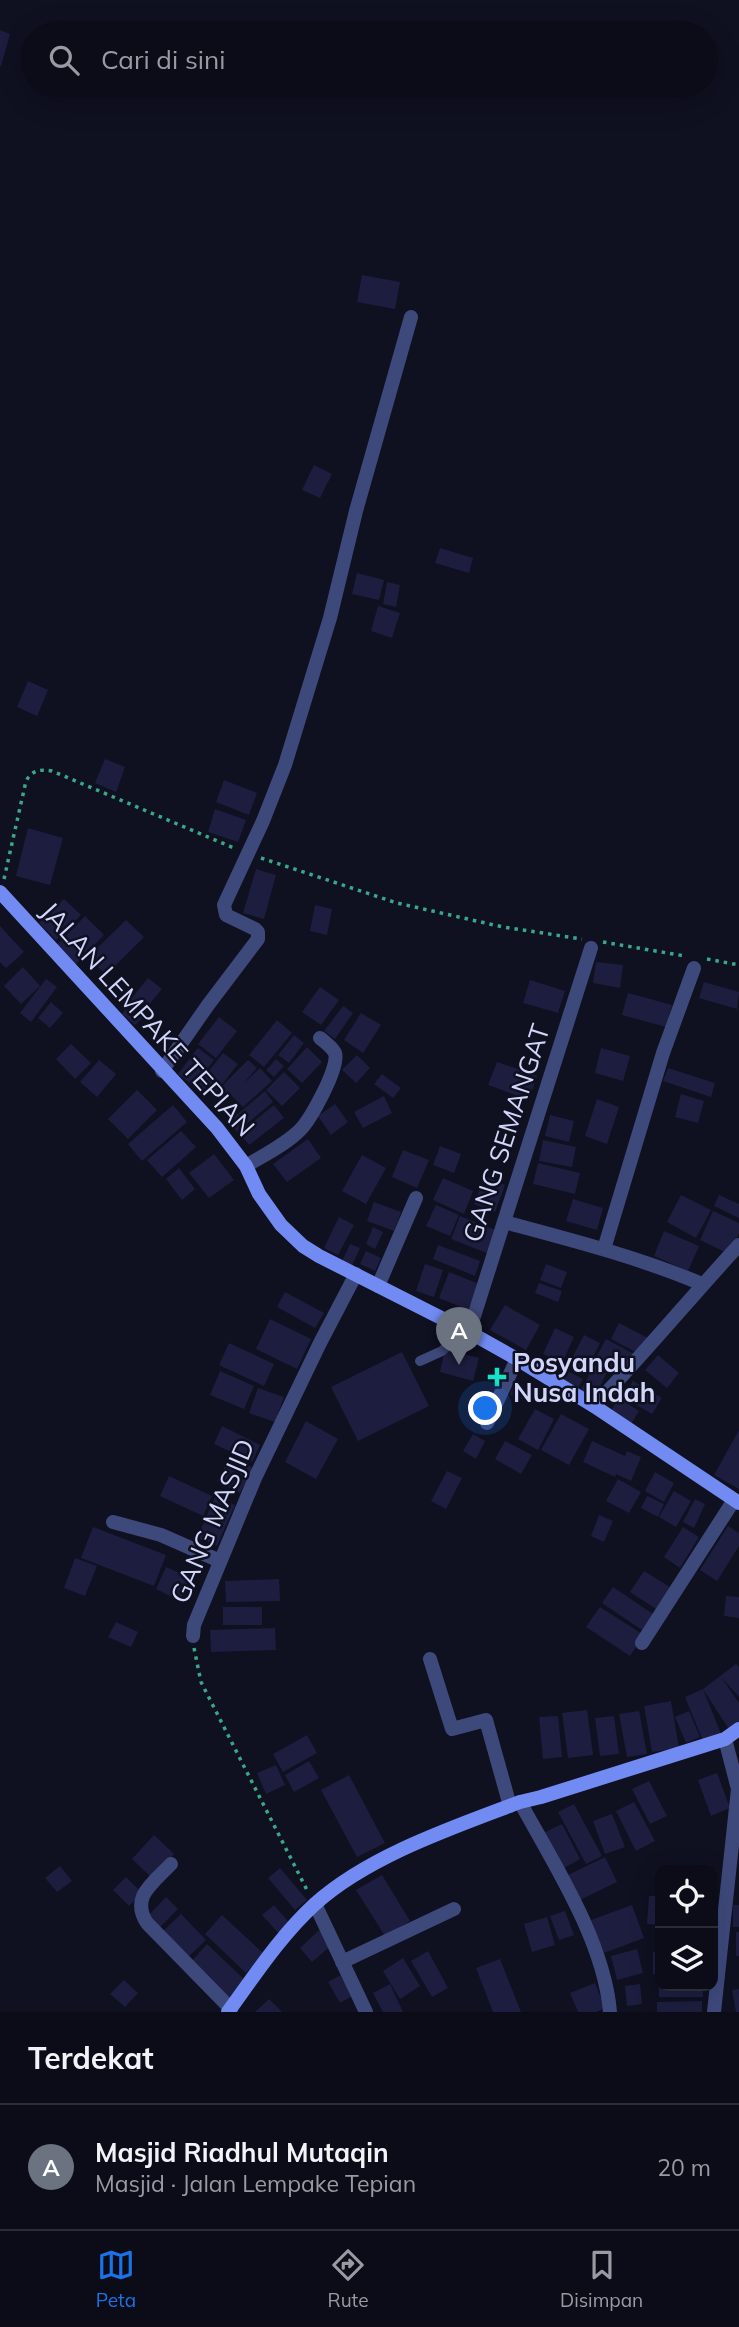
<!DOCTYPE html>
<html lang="id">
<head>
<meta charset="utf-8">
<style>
	:root { --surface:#0b0c18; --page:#191a25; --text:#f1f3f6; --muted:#9a9ba2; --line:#2b2c37; --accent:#1a73e8 }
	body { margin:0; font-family:Mulish,sans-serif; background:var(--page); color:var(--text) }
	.controls { position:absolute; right:21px; bottom:21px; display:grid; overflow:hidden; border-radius:14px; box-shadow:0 7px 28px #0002 }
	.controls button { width:63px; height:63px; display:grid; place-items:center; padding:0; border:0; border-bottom:2px solid var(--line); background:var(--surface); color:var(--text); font:35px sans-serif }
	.you { position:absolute; left:486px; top:1409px; width:24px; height:24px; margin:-18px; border:5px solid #fff; border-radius:50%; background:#1a73e8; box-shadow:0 0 0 10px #1a73e833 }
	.badge { display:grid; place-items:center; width:46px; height:46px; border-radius:50%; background:var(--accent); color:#fff; font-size:23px; font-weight:700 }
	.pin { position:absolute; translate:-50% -58px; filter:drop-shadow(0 2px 4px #0008) }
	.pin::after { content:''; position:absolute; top:37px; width:24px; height:21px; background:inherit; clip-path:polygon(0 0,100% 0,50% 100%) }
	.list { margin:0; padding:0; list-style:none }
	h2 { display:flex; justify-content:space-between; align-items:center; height:91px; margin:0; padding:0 28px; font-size:30px }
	h2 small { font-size:23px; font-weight:400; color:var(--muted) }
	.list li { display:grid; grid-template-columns:46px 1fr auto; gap:21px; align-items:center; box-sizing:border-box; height:126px; padding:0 28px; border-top:2px solid var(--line) }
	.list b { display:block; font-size:26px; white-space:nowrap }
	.list p { margin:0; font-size:23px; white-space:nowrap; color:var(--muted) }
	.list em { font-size:23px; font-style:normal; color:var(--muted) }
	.icon { flex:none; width:38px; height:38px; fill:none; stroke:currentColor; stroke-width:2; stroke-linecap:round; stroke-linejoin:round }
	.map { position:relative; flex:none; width:739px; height:2012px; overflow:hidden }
	.search { position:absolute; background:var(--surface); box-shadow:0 7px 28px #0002; left:21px; right:21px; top:21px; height:77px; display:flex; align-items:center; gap:18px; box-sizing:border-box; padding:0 24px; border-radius:38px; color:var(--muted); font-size:26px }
	.sheet { height:217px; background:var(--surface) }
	nav { display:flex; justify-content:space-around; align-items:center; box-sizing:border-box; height:98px; border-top:2px solid var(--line); background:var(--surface); font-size:19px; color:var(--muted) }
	nav a { display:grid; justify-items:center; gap:4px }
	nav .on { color:var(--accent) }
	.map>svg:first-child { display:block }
	.building { fill:#1d1d3f }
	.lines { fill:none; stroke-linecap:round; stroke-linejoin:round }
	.path { stroke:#39a888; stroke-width:3.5; stroke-dasharray:3.5 5; stroke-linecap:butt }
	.lane { stroke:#3e497b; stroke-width:10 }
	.street { stroke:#3e497b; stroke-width:14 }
	.secondary { stroke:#718bf2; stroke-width:14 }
	.poi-dot { fill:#14e4ca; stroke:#0f1020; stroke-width:2.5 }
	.labels { text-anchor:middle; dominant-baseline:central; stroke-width:5; stroke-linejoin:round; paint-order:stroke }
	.street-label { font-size:26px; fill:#d2d6fb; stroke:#0f1020 }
	.poi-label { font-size:26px; font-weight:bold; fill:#d2d6fb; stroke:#0f1020; text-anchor:start }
</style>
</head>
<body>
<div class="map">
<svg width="739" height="2012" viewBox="0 0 739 2012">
	<rect width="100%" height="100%" fill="#0f1020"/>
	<!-- building -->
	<g class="building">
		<polygon points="0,30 10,34 1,66 0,66"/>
		<polygon points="362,275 400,282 395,309 357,302"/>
		<polygon points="314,465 332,474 320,498 302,490"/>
		<polygon points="440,548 473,558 469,573 435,563"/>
		<polygon points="357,573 384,580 379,600 352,594"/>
		<polygon points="387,582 400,585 396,607 383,604"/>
		<polygon points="378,606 400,613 392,638 371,631"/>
		<polygon points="28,681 48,690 37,716 17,707"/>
		<polygon points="105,759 125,767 116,792 95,783"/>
		<polygon points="224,780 257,793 249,815 216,802"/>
		<polygon points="215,809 246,820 238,842 208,832"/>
		<polygon points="28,828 63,838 50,885 16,876"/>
		<polygon points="256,869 276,875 264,919 243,913"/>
		<polygon points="64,899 81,915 56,940 39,923"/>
		<polygon points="315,905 332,909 327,935 310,931"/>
		<polygon points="85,916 104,935 75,965 56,946"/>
		<polygon points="126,920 144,937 106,975 88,957"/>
		<polygon points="0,926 24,952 6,968 0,962"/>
		<polygon points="596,962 623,965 620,988 593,983"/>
		<polygon points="23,967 40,986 21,1004 4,986"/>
		<polygon points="148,978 162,989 143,1012 130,1000"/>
		<polygon points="46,979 57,987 31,1022 20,1013"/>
		<polygon points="530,980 565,991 558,1013 523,1003"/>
		<polygon points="704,982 739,992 737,1009 699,998"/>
		<polygon points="320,987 339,1000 321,1025 302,1012"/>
		<polygon points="628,993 672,1005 666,1027 622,1015"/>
		<polygon points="51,1002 63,1013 50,1028 38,1018"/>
		<polygon points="129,1005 143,1017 135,1025 122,1014"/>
		<polygon points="343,1006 353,1013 335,1039 324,1031"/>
		<polygon points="361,1013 381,1025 363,1053 344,1040"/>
		<polygon points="219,1017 237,1031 216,1058 198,1044"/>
		<polygon points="277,1020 292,1033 264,1067 249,1055"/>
		<polygon points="294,1035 304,1043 289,1063 278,1055"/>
		<polygon points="71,1044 91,1063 75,1079 56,1059"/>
		<polygon points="307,1047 322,1062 302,1083 287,1069"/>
		<polygon points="198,1048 214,1060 194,1086 178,1074"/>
		<polygon points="601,1048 630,1056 623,1081 595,1073"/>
		<polygon points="223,1053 238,1064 213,1096 198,1085"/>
		<polygon points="357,1055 370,1068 356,1083 342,1070"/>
		<polygon points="276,1059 284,1066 274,1077 266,1070"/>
		<polygon points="99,1060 116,1074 97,1097 80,1082"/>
		<polygon points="248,1060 257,1068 243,1084 260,1068 272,1081 243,1107 231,1095 230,1096 220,1088"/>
		<polygon points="497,1062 537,1076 529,1100 488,1085"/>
		<polygon points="668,1068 715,1083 711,1097 663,1081"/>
		<polygon points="284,1072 300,1088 282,1106 266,1090"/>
		<polygon points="382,1074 401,1088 393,1098 374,1084"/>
		<polygon points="137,1090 157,1110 128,1139 108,1119"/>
		<polygon points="265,1091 273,1102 237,1132 228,1122"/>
		<polygon points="681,1094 704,1101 698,1123 675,1117"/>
		<polygon points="384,1096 392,1113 363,1128 354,1112"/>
		<polygon points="597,1099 619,1107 607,1144 585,1136"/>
		<polygon points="335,1104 348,1122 331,1135 318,1116"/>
		<polygon points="173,1105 187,1122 142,1161 128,1144"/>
		<polygon points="274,1105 284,1118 249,1145 239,1133"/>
		<polygon points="550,1115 574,1121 569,1142 545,1136"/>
		<polygon points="181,1131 196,1147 162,1177 147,1160"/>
		<polygon points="308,1139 321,1158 287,1182 273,1164"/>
		<polygon points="543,1140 576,1147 572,1167 539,1161"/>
		<polygon points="440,1146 461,1154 454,1173 433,1165"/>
		<polygon points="403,1150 429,1160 417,1188 392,1177"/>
		<polygon points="214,1154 234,1180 209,1198 189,1173"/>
		<polygon points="362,1155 386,1168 366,1204 342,1191"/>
		<polygon points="538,1163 580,1173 575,1194 533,1184"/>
		<polygon points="179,1168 195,1189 182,1200 166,1179"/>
		<polygon points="485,1176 505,1185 495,1212 474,1204"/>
		<polygon points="443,1178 473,1191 464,1214 433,1200"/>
		<polygon points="681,1195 711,1210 696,1238 667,1222"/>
		<polygon points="719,1195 739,1204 739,1218 714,1206"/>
		<polygon points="573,1199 603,1208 597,1230 566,1221"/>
		<polygon points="374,1202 401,1212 394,1231 367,1221"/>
		<polygon points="436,1205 459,1215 450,1236 426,1226"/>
		<polygon points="713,1211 739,1223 739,1233 729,1254 700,1240"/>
		<polygon points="460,1216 498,1231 489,1254 451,1239"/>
		<polygon points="339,1217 354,1225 338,1255 324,1248"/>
		<polygon points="373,1227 383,1232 375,1249 366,1244"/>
		<polygon points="664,1231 699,1246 688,1271 654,1256"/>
		<polygon points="350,1244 360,1248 351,1268 341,1263"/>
		<polygon points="438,1245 480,1261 475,1276 433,1259"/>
		<polygon points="366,1251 381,1258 375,1271 360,1264"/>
		<polygon points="425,1264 443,1270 434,1297 416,1291"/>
		<polygon points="546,1264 567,1272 561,1288 540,1280"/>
		<polygon points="449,1272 479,1284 468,1310 439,1298"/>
		<polygon points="539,1283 562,1291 558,1302 535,1293"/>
		<polygon points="285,1292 324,1313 315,1328 277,1307"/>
		<polygon points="505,1305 540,1325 526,1350 490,1330"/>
		<polygon points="270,1319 311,1339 297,1369 256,1349"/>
		<polygon points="619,1323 648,1338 639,1354 611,1339"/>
		<polygon points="555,1328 574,1337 562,1363 543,1354"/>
		<polygon points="584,1335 600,1343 584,1375 568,1366"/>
		<polygon points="606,1339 634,1354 621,1377 594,1361"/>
		<polygon points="229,1343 274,1364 264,1386 219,1365"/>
		<polygon points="445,1349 479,1358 473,1381 440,1372"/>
		<polygon points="402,1352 429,1406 358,1441 331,1387"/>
		<polygon points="658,1355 679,1373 667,1388 645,1370"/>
		<polygon points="594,1365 607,1372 593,1401 579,1394"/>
		<polygon points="564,1369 583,1379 576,1392 558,1381"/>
		<polygon points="220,1371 254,1386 244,1409 210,1395"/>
		<polygon points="494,1371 502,1374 499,1383 491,1380"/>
		<polygon points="633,1381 662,1398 652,1414 623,1397"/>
		<polygon points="513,1386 525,1390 522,1399 510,1395"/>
		<polygon points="258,1388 284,1397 275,1422 249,1413"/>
		<polygon points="619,1398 639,1411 629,1427 609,1414"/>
		<polygon points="535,1409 554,1419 538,1450 518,1439"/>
		<polygon points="561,1414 589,1429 569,1465 541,1450"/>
		<polygon points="306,1421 338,1439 316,1479 285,1462"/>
		<polygon points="222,1426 260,1445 252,1462 214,1444"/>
		<polygon points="739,1430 739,1489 714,1475"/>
		<polygon points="473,1434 485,1441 476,1459 463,1451"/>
		<polygon points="505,1441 532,1455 521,1474 495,1459"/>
		<polygon points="592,1441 625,1456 627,1451 641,1457 631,1481 616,1474 615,1477 583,1462"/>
		<polygon points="230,1456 253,1468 240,1493 217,1481"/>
		<polygon points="447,1471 462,1478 446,1509 431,1501"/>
		<polygon points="655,1472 674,1483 664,1502 645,1491"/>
		<polygon points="169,1476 212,1496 203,1516 160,1496"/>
		<polygon points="618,1479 641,1492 629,1513 606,1501"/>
		<polygon points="674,1491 691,1501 676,1527 659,1517"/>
		<polygon points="647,1496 664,1504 658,1517 641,1508"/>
		<polygon points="215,1497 235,1505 217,1546 197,1538"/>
		<polygon points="695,1499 705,1504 694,1528 683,1522"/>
		<polygon points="599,1515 613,1521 604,1542 591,1536"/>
		<polygon points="728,1526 739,1533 739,1546 717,1581 700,1570"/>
		<polygon points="93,1527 166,1555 154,1586 81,1558"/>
		<polygon points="683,1527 699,1537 680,1568 664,1557"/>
		<polygon points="75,1558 97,1566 85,1596 64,1588"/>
		<polygon points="166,1567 191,1578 180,1601 156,1589"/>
		<polygon points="644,1571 670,1587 656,1609 630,1592"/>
		<polygon points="279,1579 280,1601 226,1602 225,1581"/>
		<polygon points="613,1587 653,1614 642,1630 602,1603"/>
		<polygon points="726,1596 739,1597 739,1618 724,1616"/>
		<rect x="223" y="1607" width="39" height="18"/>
		<polygon points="600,1607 644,1635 630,1656 586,1627"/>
		<polygon points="116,1622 138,1632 131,1647 108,1637"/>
		<polygon points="275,1628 276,1650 211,1652 210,1630"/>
		<polygon points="736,1664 739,1667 739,1697 721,1677 739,1703 739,1725 730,1731 703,1689"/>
		<polygon points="703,1689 721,1734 703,1741 685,1697"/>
		<polygon points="671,1701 679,1748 652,1752 644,1706"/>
		<polygon points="587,1710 593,1755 568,1758 562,1713"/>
		<polygon points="639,1711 647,1754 627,1757 619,1714"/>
		<polygon points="689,1711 700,1737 686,1743 675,1717"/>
		<polygon points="558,1716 562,1757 543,1759 539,1717"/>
		<polygon points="614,1716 619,1754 600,1756 595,1718"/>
		<polygon points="307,1735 317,1753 283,1772 273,1754"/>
		<polygon points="309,1761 319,1778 294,1792 285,1775"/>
		<polygon points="276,1765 285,1785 266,1794 257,1773"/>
		<polygon points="717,1773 730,1808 711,1816 698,1780"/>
		<polygon points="349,1775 385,1843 357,1857 321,1790"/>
		<polygon points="649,1781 667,1816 650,1824 632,1789"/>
		<polygon points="634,1802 655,1841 636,1851 616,1811"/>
		<polygon points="574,1804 602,1856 586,1864 558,1812"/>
		<polygon points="612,1814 625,1847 605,1854 593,1821"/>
		<polygon points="562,1824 580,1859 562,1869 543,1833"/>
		<polygon points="154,1835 174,1854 152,1878 132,1859"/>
		<polygon points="605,1857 617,1882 578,1901 566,1876"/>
		<polygon points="60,1866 72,1881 57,1892 45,1878"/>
		<polygon points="280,1868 307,1900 295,1910 268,1878"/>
		<polygon points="382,1875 410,1921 385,1936 356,1890"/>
		<polygon points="126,1877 142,1893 129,1906 113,1890"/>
		<polygon points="649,1896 660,1896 660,1925 647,1924"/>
		<polygon points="166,1897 178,1909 159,1928 147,1917"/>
		<polygon points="274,1905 292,1926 281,1936 262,1915"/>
		<polygon points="632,1905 644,1938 604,1953 591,1920"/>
		<rect x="733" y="1905" width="6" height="22"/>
		<polygon points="565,1911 574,1935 559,1940 550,1916"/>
		<polygon points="181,1914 206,1940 186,1959 161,1933"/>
		<polygon points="222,1915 264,1954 246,1973 205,1934"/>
		<polygon points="547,1917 555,1945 532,1952 524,1924"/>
		<polygon points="319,1930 332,1945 312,1962 300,1948"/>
		<rect x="736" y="1932" width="3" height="24"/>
		<polygon points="207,1944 248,1983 231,2001 190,1963"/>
		<polygon points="637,1949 643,1973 617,1980 611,1956"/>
		<polygon points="428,1951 448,1988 432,1997 411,1961"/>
		<rect x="653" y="1952" width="7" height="22"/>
		<polygon points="403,1958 420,1986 400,1999 383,1971"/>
		<polygon points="500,1959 521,2012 493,2012 476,1968"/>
		<polygon points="344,1973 356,1994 340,2003 328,1982"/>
		<polygon points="124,1980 138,1993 125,2007 110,1994"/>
		<polygon points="595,1983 605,2008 596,2012 578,2012 570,1993"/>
		<polygon points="390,1984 403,2012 383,2012 373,1993"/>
		<polygon points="640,1984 642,2004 627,2006 625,1986"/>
		<rect x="659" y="1986" width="44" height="11"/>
		<polygon points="739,1989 739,2012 736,2012 732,1990"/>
		<polygon points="269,1999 282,2012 255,2012"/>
		<polygon points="702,2001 702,2012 657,2012 657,2002"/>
	</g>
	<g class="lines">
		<!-- path -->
		<g class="path">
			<polyline points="261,858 397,903 503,927 582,939"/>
			<path d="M 4,879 L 26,781 C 32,770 40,769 52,771 L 234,848"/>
			<polyline points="603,942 685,956"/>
			<polyline points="707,959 739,965"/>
			<polyline points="194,1648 201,1682 307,1890"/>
		</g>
		<!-- lane -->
		<polyline class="lane" points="420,1361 442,1351 464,1330"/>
		<!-- street -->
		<g class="street">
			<polyline points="162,1071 208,1005 258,939 258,932 255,929 226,915 224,905 263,821 285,765 330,618 356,511 411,317"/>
			<path d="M 246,1166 C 264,1155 285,1145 300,1130 C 310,1120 340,1067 335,1053 C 332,1047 325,1042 320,1038"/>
			<path d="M 504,1222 C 571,1240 638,1257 702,1284"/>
			<polyline points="604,1249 663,1053 694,968"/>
			<polyline points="378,1286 416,1198"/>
			<polyline points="469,1332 591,948"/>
			<path d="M 594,1406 C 644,1354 690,1298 739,1245"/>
			<polyline points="487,1423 517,1359"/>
			<polyline points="113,1522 161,1535 220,1561"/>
			<polyline points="193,1636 194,1625 255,1478 320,1343 356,1274"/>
			<polyline points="642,1643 734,1500"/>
			<polyline points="430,1659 452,1729 486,1720 510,1806"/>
			<path d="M 520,1802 C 554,1864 604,1941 610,2012"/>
			<path d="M 171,1864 C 153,1883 130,1897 147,1923 L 231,2009"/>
			<polyline points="315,1904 366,2012"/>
			<polyline points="342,1962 454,1909"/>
			<polyline points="714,2012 738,1789 725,1739"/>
		</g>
		<!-- secondary -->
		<g class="secondary">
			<polyline points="0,892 217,1128 246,1166 259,1194 281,1225 303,1246 319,1256 469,1332 517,1359 594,1406 739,1503"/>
			<path d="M 228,2012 C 255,1975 281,1935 315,1904 C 368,1856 454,1827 520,1802 L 541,1797 L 725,1739 L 739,1729"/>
		</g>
	</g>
	<!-- markers -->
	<path class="poi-dot" d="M493.5 1366.5h7v7h7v7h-7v7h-7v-7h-7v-7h7z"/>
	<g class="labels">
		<!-- street labels -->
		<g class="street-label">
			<text transform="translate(148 1019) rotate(48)">JALAN LEMPAKE TEPIAN</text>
			<text transform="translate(506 1133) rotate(-72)">GANG SEMANGAT</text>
			<text transform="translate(212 1521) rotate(-67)">GANG MASJID</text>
		</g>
		<!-- poi labels -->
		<g class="poi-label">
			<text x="513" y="1362">Posyandu<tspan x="513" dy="30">Nusa Indah</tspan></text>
		</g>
	</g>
</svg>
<div class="controls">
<button><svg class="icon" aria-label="locate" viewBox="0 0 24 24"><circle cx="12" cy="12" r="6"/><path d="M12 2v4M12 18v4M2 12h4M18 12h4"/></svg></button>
<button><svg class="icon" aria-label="layers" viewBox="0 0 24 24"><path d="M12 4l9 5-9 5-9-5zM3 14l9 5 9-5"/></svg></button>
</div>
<div class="you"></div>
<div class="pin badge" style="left:459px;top:1365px;background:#6b7280">A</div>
<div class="search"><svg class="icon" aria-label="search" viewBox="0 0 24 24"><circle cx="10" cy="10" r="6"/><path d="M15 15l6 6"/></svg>Cari di sini</div>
</div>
<section class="sheet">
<h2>Terdekat<small></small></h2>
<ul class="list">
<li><span class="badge" style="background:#6b7280">A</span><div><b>Masjid Riadhul Mutaqin</b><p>Masjid · Jalan Lempake Tepian</p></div><em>20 m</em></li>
</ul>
</section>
<nav>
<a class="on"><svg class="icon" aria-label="map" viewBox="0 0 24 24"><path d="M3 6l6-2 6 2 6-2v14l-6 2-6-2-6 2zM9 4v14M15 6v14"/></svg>Peta</a>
<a><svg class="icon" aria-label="directions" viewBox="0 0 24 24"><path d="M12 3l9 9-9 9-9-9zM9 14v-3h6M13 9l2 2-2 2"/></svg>Rute</a>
<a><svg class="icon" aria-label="saved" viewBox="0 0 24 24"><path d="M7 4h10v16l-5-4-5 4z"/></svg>Disimpan</a>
</nav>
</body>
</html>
